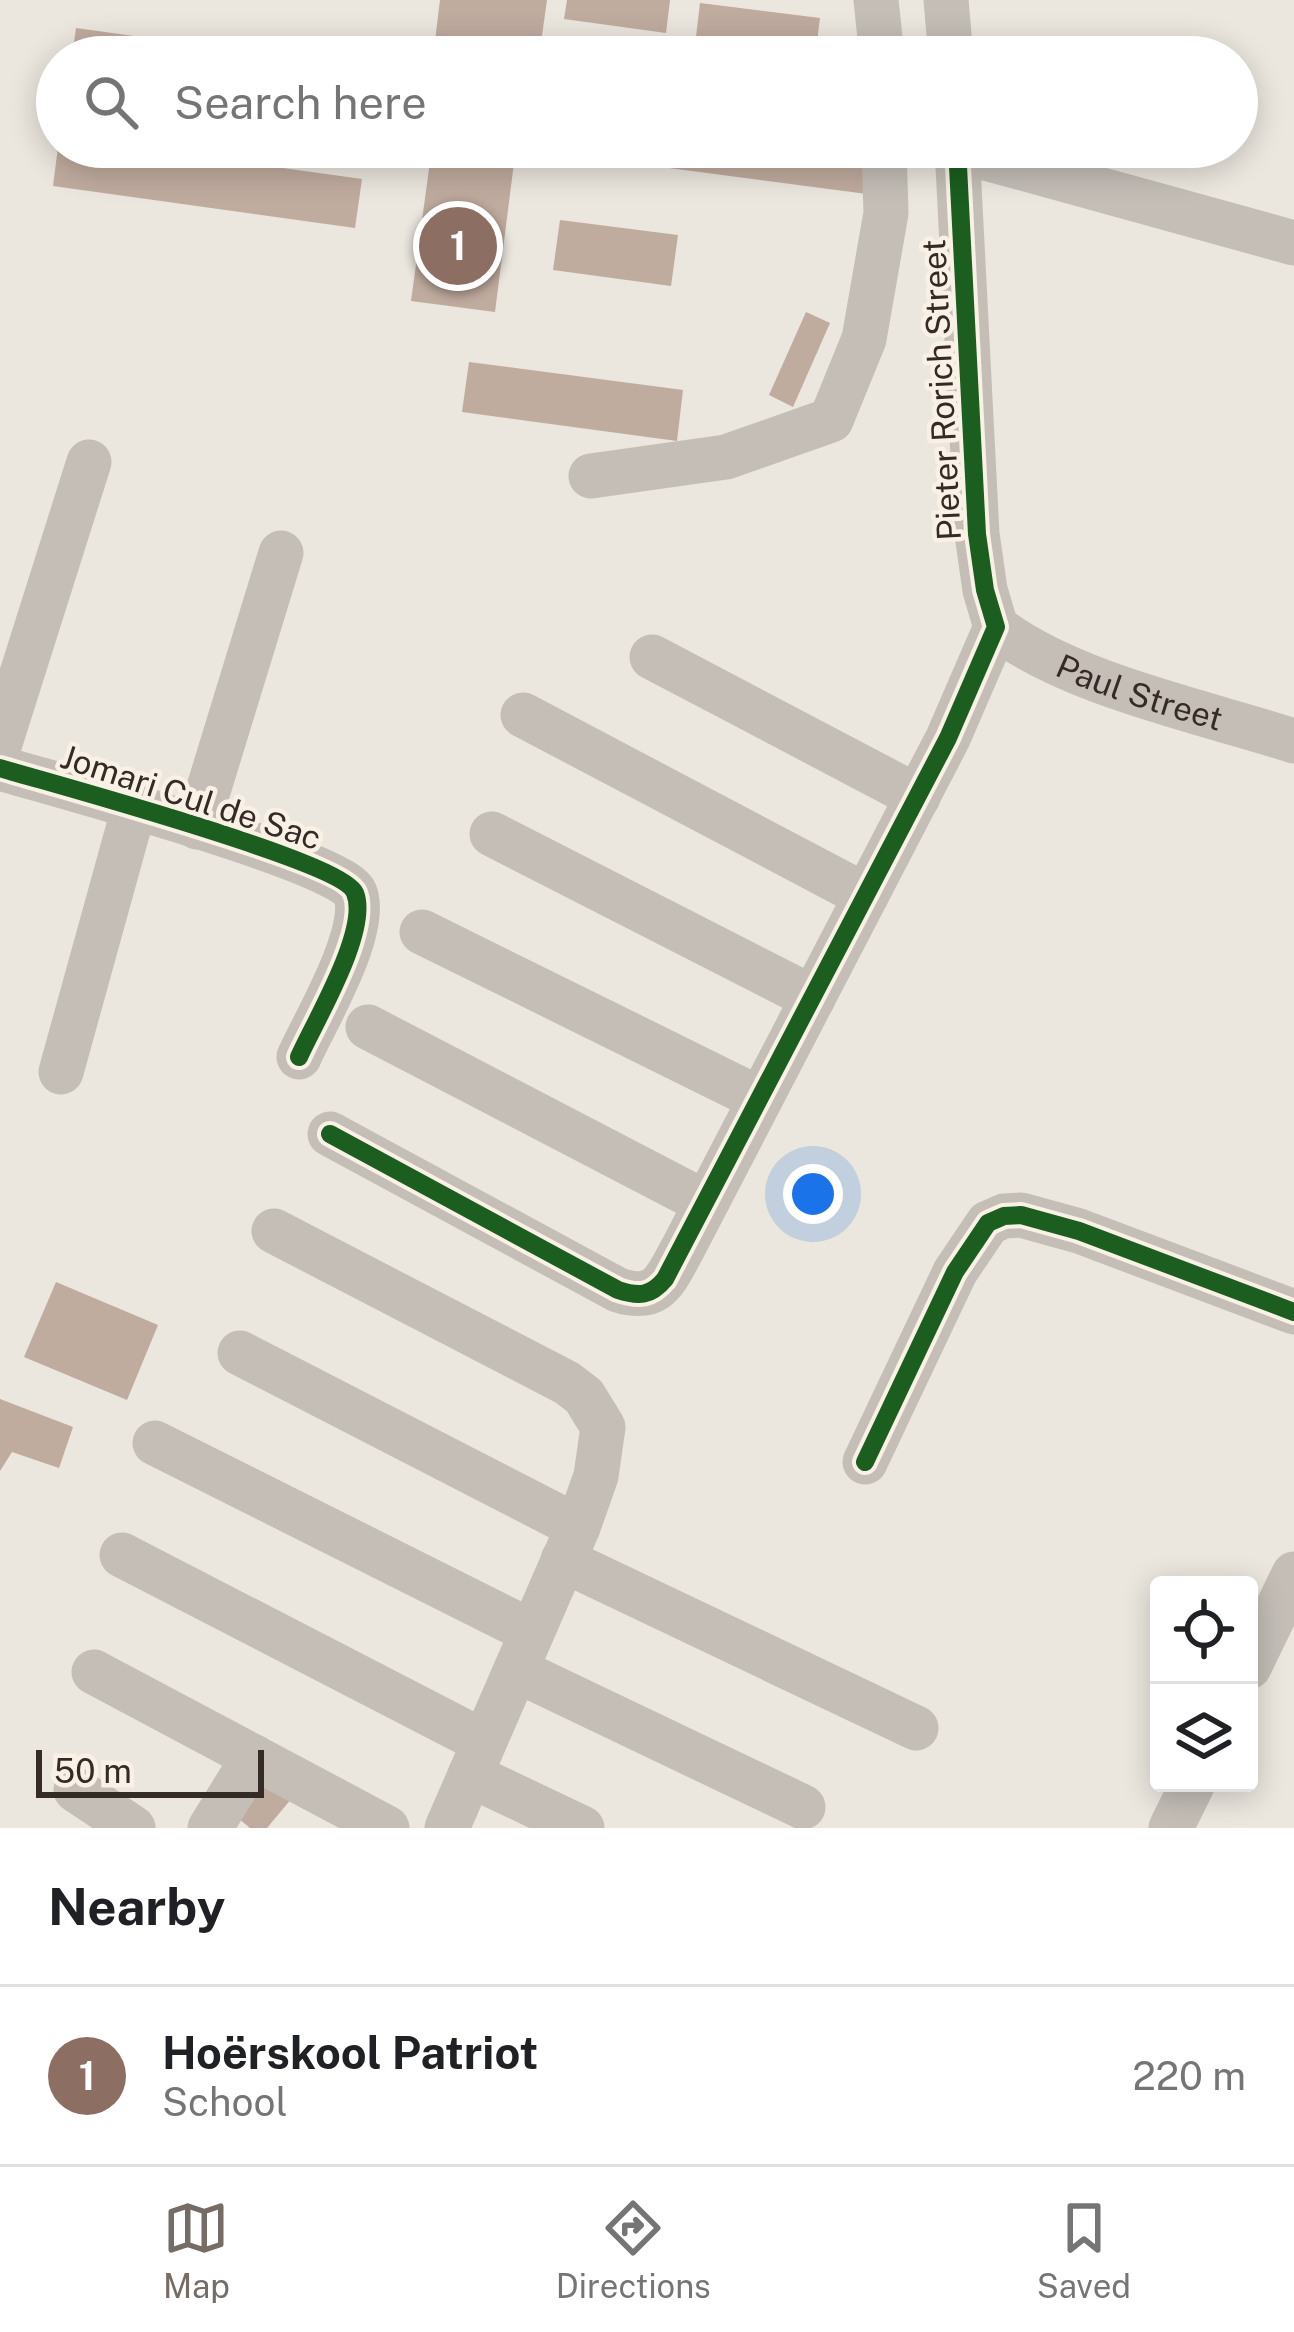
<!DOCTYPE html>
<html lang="en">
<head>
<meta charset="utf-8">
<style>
	:root { --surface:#fff; --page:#f2f2f2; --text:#202124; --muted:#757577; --line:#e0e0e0; --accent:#756c66 }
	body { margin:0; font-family:"Public Sans",sans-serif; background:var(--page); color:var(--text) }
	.controls { position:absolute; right:36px; bottom:36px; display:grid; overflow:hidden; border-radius:12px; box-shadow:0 6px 30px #0003 }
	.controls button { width:108px; height:108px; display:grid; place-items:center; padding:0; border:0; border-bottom:3px solid var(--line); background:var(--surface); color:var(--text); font:60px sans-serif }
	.scale { position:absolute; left:36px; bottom:30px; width:228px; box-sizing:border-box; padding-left:12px; border:6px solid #352b26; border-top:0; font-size:33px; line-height:42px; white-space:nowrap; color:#352b26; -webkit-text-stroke:9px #f9f1e5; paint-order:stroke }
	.you { position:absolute; left:813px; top:1194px; width:42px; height:42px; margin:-30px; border:9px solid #fff; border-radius:50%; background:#1a73e8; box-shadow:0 0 0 18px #1a73e833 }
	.badge { display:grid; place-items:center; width:78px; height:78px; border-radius:50%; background:var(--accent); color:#fff; font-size:39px; font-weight:700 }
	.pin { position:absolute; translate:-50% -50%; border:6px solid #fff; box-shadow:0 3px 12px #0006 }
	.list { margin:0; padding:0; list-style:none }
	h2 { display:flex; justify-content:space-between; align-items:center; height:156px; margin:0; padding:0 48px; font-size:51px }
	h2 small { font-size:39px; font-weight:400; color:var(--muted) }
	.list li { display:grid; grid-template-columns:78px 1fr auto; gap:36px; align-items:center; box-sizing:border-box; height:180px; padding:0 48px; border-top:3px solid var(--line) }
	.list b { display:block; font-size:45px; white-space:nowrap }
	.list p { margin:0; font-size:39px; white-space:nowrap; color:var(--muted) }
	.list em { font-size:39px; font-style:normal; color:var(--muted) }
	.icon { flex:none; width:66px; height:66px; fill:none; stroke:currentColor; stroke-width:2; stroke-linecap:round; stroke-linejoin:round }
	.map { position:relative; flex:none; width:1294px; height:1828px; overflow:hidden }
	.search { position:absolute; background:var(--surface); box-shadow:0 6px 30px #0003; left:36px; right:36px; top:36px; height:132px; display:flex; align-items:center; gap:30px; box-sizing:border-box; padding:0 42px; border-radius:66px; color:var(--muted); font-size:45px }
	.sheet { height:336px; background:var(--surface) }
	nav { display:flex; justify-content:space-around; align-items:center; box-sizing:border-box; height:168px; border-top:3px solid var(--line); background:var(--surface); font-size:33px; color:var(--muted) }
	nav a { display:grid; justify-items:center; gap:6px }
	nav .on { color:var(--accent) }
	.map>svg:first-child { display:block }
	.building { fill:#c0ab9f }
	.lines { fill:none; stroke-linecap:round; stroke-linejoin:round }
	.minor { stroke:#c4beb7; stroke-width:45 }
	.cycleway-casing { stroke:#f9f1e5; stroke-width:26 }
	.cycleway { stroke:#1b5e20; stroke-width:18 }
	.labels { text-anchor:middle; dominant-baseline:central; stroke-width:9; stroke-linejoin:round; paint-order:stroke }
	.street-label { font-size:33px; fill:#352b26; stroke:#f9f1e5 }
</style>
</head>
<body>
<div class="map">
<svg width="1294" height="1828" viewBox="0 0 1294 1828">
	<rect width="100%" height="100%" fill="#ebe6de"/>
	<!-- building -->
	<g class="building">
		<polygon points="440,0 547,0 539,57 506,57 508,43 467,37 464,57 433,57"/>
		<polygon points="567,0 670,0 666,33 564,19"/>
		<polygon points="700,3 820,18 815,57 694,54"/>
		<polygon points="76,28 264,54 264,57 72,57"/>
		<polygon points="58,147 133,147 362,179 355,228 53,186"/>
		<polygon points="432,147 516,147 495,312 411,301"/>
		<polygon points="571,147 874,147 867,194 570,155"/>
		<polygon points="560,220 678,235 671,286 553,270"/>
		<polygon points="806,312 830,323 793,407 769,395"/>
		<polygon points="469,362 683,390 677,441 462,412"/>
		<polygon points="56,1282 158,1325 127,1400 24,1357"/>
		<polygon points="0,1399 73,1427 59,1468 12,1452 0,1471"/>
		<polygon points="269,1769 297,1792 267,1828 250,1828 232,1813"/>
	</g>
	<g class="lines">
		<!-- minor -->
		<g class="minor">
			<polyline points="876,0 882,57"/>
			<polyline points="946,0 951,57"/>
			<polyline points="957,147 977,534 985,590 996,627"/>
			<polyline points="957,150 1294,243"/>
			<polyline points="591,476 726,457 831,420 864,339 886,213 884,147"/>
			<path id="s1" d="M 996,627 C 1069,684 1204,712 1294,741"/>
			<polyline points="652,657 918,797"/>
			<polyline points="523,715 866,896"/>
			<polyline points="0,743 89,462"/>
			<path d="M 0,768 C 49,783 342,861 355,893 C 370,930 315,1021 299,1057"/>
			<polyline points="197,827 281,553"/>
			<polyline points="492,834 813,998"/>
			<polyline points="422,932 760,1099"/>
			<polyline points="368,1027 706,1203"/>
			<polyline points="61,1072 134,808"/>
			<path d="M 330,1134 L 618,1290 C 659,1303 665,1280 683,1248 L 948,738 L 996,627"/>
			<polyline points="274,1231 567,1383 584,1396 603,1427 596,1476 578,1527 447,1828"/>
			<polyline points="240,1353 578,1527"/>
			<polyline points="155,1443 532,1632"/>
			<polyline points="865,1462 955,1272 988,1223 1004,1216 1021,1215 1079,1231 1294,1312"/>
			<polyline points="122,1555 484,1742"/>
			<polyline points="563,1560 916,1728"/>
			<polyline points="1249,1667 1294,1574"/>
			<polyline points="516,1670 803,1807"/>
			<polyline points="94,1672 387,1828"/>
			<polyline points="470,1775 582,1828"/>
			<polyline points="76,1790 133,1828"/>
			<polyline points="210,1828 254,1757"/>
			<polyline points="1171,1828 1193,1783"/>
		</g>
		<!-- cycleway casing -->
		<g class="cycleway-casing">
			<g id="cycleway">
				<path d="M 0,768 C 49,783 342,861 355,893 C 370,930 315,1021 299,1057"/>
				<path d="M 330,1134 L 618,1290 C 639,1297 651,1296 665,1279 L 948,738 L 996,627 L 985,590 L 977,534 L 957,147"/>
				<polyline points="865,1462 955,1272 988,1223 1004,1216 1021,1215 1079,1231 1294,1312"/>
			</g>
		</g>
		<!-- cycleway -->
		<use href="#cycleway" class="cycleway"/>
	</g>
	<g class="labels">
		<!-- street labels -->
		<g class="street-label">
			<text transform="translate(941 390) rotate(-93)">Pieter Rorich Street</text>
			<text stroke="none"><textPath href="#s1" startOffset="159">Paul Street</textPath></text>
			<text transform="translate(191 797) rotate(18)">Jomari Cul de Sac</text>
		</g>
	</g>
</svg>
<div class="controls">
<button><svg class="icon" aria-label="locate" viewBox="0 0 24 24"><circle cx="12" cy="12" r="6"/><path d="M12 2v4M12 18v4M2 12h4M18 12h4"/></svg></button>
<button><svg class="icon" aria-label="layers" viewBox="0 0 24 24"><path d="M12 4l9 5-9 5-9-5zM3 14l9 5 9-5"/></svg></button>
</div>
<div class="scale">50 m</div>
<div class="you"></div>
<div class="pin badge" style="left:458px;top:246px;background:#8d6e63">1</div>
<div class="search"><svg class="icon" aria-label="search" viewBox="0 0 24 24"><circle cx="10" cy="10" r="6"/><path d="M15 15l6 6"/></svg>Search here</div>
</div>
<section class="sheet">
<h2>Nearby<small></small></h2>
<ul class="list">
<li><span class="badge" style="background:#8d6e63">1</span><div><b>Hoërskool Patriot</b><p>School</p></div><em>220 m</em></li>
</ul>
</section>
<nav>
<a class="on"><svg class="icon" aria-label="map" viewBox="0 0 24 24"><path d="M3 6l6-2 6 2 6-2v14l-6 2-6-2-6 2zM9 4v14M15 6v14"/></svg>Map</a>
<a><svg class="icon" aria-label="directions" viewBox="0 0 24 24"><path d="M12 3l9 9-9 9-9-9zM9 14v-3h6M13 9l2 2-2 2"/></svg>Directions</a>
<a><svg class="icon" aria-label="saved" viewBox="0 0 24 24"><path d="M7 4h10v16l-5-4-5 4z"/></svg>Saved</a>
</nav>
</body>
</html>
